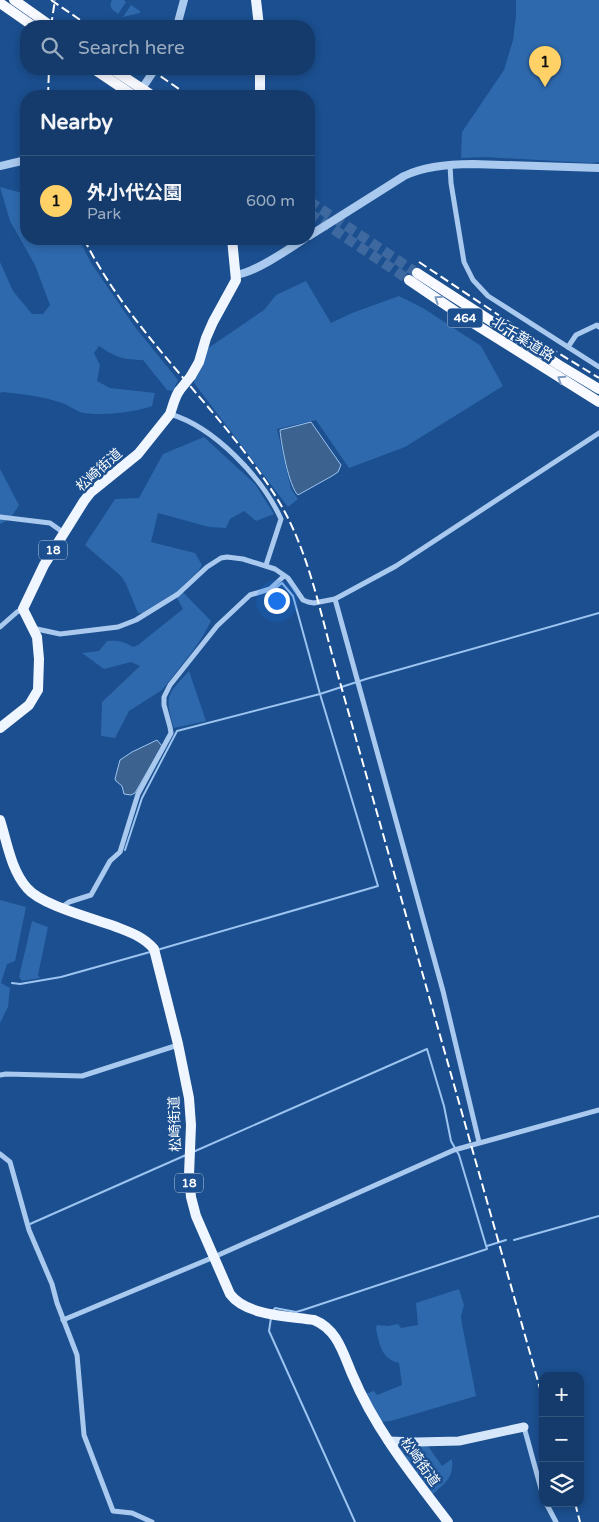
<!DOCTYPE html>
<html lang="en">
<head>
<meta charset="utf-8">
<style>
	:root { --surface:#143b6b; --page:#214673; --text:#f1f3f6; --muted:#9dadc1; --line:#33557e; --accent:#ffd166 }
	body { margin:0; font-family:"Varela Round","Noto Sans JP",sans-serif; background:var(--page); color:var(--text) }
	.controls { position:absolute; right:15px; bottom:15px; display:grid; overflow:hidden; border-radius:10px; box-shadow:0 2px 8px #0003 }
	.controls button { width:45px; height:45px; display:grid; place-items:center; padding:0; border:0; border-bottom:1px solid var(--line); background:var(--surface); color:var(--text); font:25px sans-serif }
	.you { position:absolute; left:276px; top:600px; width:18px; height:18px; margin:-12px; border:4px solid #fff; border-radius:50%; background:#1a73e8; box-shadow:0 0 0 8px #1a73e833 }
	.badge { display:grid; place-items:center; width:32px; height:32px; border-radius:50%; background:var(--accent); color:#111; font-size:16px; font-weight:700 }
	.pin { position:absolute; translate:-50% -41px; filter:drop-shadow(0 1px 2px #0008) }
	.pin::after { content:''; position:absolute; top:26px; width:18px; height:15px; background:inherit; clip-path:polygon(0 0,100% 0,50% 100%) }
	.list { margin:0; padding:0; list-style:none }
	h2 { display:flex; justify-content:space-between; align-items:center; height:65px; margin:0; padding:0 20px; font-size:21px }
	h2 small { font-size:16px; font-weight:400; color:var(--muted) }
	.list li { display:grid; grid-template-columns:32px 1fr auto; gap:15px; align-items:center; box-sizing:border-box; height:90px; padding:0 20px; border-top:1px solid var(--line) }
	.list b { display:block; font-size:19px; white-space:nowrap }
	.list p { margin:0; font-size:16px; white-space:nowrap; color:var(--muted) }
	.list em { font-size:16px; font-style:normal; color:var(--muted) }
	.icon { flex:none; width:28px; height:28px; fill:none; stroke:currentColor; stroke-width:2; stroke-linecap:round; stroke-linejoin:round }
	.map { position:relative; flex:none; width:599px; height:1522px; overflow:hidden }
	.search { position:absolute; background:var(--surface); box-shadow:0 2px 8px #0003; left:20px; top:20px; width:295px; height:55px; display:flex; align-items:center; gap:12px; box-sizing:border-box; padding:0 18px; border-radius:20px; color:var(--muted); font-size:19px }
	.panel { position:absolute; background:var(--surface); box-shadow:0 2px 8px #0003; left:20px; top:90px; width:295px; height:155px; border-radius:20px }
	.map>svg:first-child { display:block }
	.green { fill:#2e69ad }
	.water { fill:#3c6290; stroke:#9cc4f0 }
	.lines { fill:none; stroke-linecap:round; stroke-linejoin:round }
	.stream { stroke:#9cc4f0; stroke-width:2 }
	.trunk-tunnel { stroke:#3d69a0; stroke-width:10; stroke-dasharray:10 5; stroke-linecap:butt }
	.minor { stroke:#a9c9ee; stroke-width:5 }
	.tertiary { stroke:#a9c9ee; stroke-width:8 }
	.secondary { stroke:#d6e6fa; stroke-width:9 }
	.primary { stroke:#f0f6ff; stroke-width:10 }
	.trunk { stroke:#f8faff; stroke-width:10 }
	.rail { stroke:#fff; stroke-width:2; stroke-dasharray:9 4; stroke-linecap:butt }
	.primary-bridge { stroke:#f0f6ff; stroke-width:10 }
	.trunk-bridge { stroke:#f8faff; stroke-width:10 }
	.oneway { stroke:#7e9cc1 }
	.labels { text-anchor:middle; dominant-baseline:central; stroke-width:5; stroke-linejoin:round; paint-order:stroke }
	.shield { fill:#1b4f8f; stroke:#bbcadd; stroke-width:1 }
	.shield-label { font-size:12px; font-weight:bold; fill:#fff }
	.street-label { font-size:14px; fill:#fff; stroke:#1b4f8f }
</style>
</head>
<body>
<div class="map">
<svg width="599" height="1522" viewBox="0 0 599 1522">
	<rect width="100%" height="100%" fill="#1b4f8f"/>
	<!-- green -->
	<g class="green">
		<path d="M 112,0 L 124,0 L 126,2 L 118,14 C 113,10 108,7 112,0 Z"/>
		<polygon points="516,0 599,0 599,162 591,163 484,157 461,158 462,132 504,70 513,40 516,16"/>
		<polygon points="131,5 140,11 140,13 123,17"/>
		<path d="M 0,187 L 26,194 L 26,239 L 79,239 L 91,263 L 135,327 L 178,380 L 173,391 L 167,390 L 143,360 C 123,360 115,357 99,346 L 94,353 L 100,365 L 97,381 L 110,388 L 155,393 L 152,406 C 137,412 96,417 80,412 C 73,409 67,404 59,402 C 41,396 21,394 2,392 L 0,393 L 0,262 L 13,291 L 32,314 L 43,314 L 50,305 L 35,265 L 10,221 Z"/>
		<polygon points="306,281 331,323 352,313 399,296 423,308 481,346 503,386 405,447 349,468 316,420 277,429 291,489 298,499 288,507 194,383 204,351 264,310 276,295"/>
		<path d="M 204,437 L 255,484 L 274,514 L 256,521 L 244,511 L 230,519 L 226,528 L 209,527 L 158,513 L 151,542 L 195,553 L 202,565 L 199,570 L 180,589 L 211,621 L 203,636 L 192,652 L 162,690 L 129,711 L 115,738 L 101,736 L 102,702 L 140,666 L 131,662 L 104,669 L 82,653 L 99,651 L 107,641 C 117,640 124,641 133,647 L 138,645 L 183,609 L 174,593 L 142,613 L 138,613 L 126,584 L 121,576 L 85,545 L 115,499 L 139,498 L 163,454 Z"/>
		<polygon points="0,469 19,505 10,519 0,524"/>
		<path d="M 189,671 L 206,721 L 174,728 C 164,695 167,695 189,671 Z"/>
		<polygon points="0,900 26,907 15,961 7,964 1,983 10,988 8,1007 0,1023"/>
		<polygon points="32,921 48,927 38,975 40,978 22,981 19,977"/>
		<path d="M 459,1289 L 464,1305 L 461,1316 L 462,1324 L 476,1396 L 391,1421 L 378,1422 L 365,1394 L 374,1391 L 377,1395 L 402,1385 L 399,1363 C 381,1359 379,1343 376,1328 L 377,1325 L 388,1326 L 398,1324 L 401,1328 L 418,1325 L 416,1303 Z"/>
		<path d="M 400,1444 L 428,1446 L 442,1466 L 452,1459 C 454,1478 445,1483 432,1495 L 397,1448 Z"/>
	</g>
	<!-- water -->
	<g class="water">
		<path d="M 311,422 L 341,465 L 338,472 L 332,476 L 298,495 C 289,487 281,443 280,430 Z"/>
		<polygon points="157,740 162,746 135,793 131,795 124,794 122,786 116,781 115,779 120,760 132,752"/>
	</g>
	<g class="lines">
		<!-- stream -->
		<g class="stream">
			<polyline points="125,850 142,798 177,731 320,694 366,679 599,613"/>
			<polyline points="157,950 378,886 320,694 293,596 282,583 271,592"/>
			<polyline points="12,983 20,984 61,977 150,952"/>
			<polyline points="193,1152 427,1049 444,1106 451,1141 459,1155 487,1249 303,1310 296,1312 275,1308 273,1311"/>
			<polyline points="30,1224 186,1155"/>
			<polyline points="514,1240 599,1216"/>
			<polyline points="487,1246 506,1240"/>
			<polyline points="271,1318 269,1331 355,1522"/>
		</g>
		<!-- trunk-tunnel -->
		<g class="trunk-tunnel">
			<polyline points="309,201 417,273"/>
			<polyline points="309,213 409,280"/>
		</g>
		<!-- minor -->
		<g class="minor">
			<polyline points="450,165 451,183 464,262 473,280 488,296 599,367"/>
			<polyline points="568,347 576,335 597,325 599,327"/>
			<path d="M 170,414 C 214,427 262,477 281,519 L 266,565"/>
			<polyline points="0,517 50,523 64,533"/>
			<polyline points="335,599 443,991 479,1142"/>
			<polyline points="0,627 17,612 23,609"/>
			<polyline points="35,631 37,629 60,634 118,627 136,620 178,594 207,567 221,558 227,557 243,559 275,569 288,578 303,600 308,602 314,603 335,599 396,566 599,433"/>
			<polyline points="62,907 69,902 91,895 110,861 120,852 138,794 171,733 170,727 164,705 164,697 170,685 217,626 250,595 270,589 284,576"/>
			<polyline points="0,1075 6,1074 82,1076 178,1045"/>
			<polyline points="0,1154 10,1162 29,1230 52,1284 57,1303 77,1355 84,1435 113,1511 132,1513 152,1522"/>
			<polyline points="63,1320 214,1257 454,1150 599,1110"/>
			<polyline points="524,1427 543,1496"/>
			<polyline points="546,1503 556,1522"/>
		</g>
		<!-- tertiary -->
		<g class="tertiary">
			<polyline points="177,26 184,0"/>
			<polyline points="137,96 155,69"/>
			<polyline points="0,166 26,160"/>
			<path d="M 309,236 L 404,176 C 425,166 449,164 473,164 L 599,168"/>
			<path d="M 235,275 C 253,274 289,249 304,239"/>
		</g>
		<!-- secondary -->
		<polyline class="secondary" points="388,1441 417,1442 459,1441 524,1427"/>
		<!-- primary -->
		<g class="primary">
			<polyline points="256,0 259,26"/>
			<polyline points="260,96 260,69"/>
			<polyline points="191,376 199,362 206,338 213,322 236,280 232,239"/>
			<path d="M 0,728 L 29,705 L 38,690 L 39,659 L 37,637 L 23,609 L 44,565 L 84,501 L 91,492 L 138,454 L 170,414 C 173,406 174,399 179,391"/>
			<path d="M 0,820 C 7,842 11,870 27,888 C 41,905 92,918 114,926 C 129,932 143,936 154,949 L 178,1044 L 189,1098 L 191,1125 L 189,1175 L 191,1197 L 196,1216 L 230,1294 C 246,1316 289,1316 314,1320 C 337,1329 343,1353 352,1374 C 375,1429 412,1475 448,1522"/>
		</g>
		<!-- trunk -->
		<g class="trunk">
			<polyline points="0,3 33,26"/>
			<polyline points="94,69 134,96"/>
			<polyline points="417,273 559,365 599,389"/>
			<polyline points="409,280 465,318 599,402"/>
		</g>
		<!-- rail -->
		<g class="rail">
			<polyline points="51,0 89,26"/>
			<polyline points="51,26 55,0"/>
			<polyline points="150,69 189,96"/>
			<polyline points="48,96 49,69"/>
			<path d="M 84,239 C 133,337 221,408 278,500 C 306,546 318,602 332,654 L 543,1399"/>
			<polyline points="419,262 527,334 599,378"/>
			<polyline points="575,1503 580,1522"/>
		</g>
		<!-- primary-bridge -->
		<polyline class="primary-bridge" points="179,391 191,376"/>
		<!-- trunk-bridge -->
		<g class="trunk-bridge">
			<polyline points="14,0 51,26"/>
			<polyline points="112,69 153,96"/>
		</g>
	</g>
	<!-- one-way arrows -->
	<defs><path id="oneway-chevron" d="M-2-3.5L2.5 0L-2 3.5" fill="none" stroke-width="1.6" stroke-linecap="round" stroke-linejoin="round" transform="scale(1.25)"/></defs>
	<g class="oneway">
		<use href="#oneway-chevron" transform="translate(438 299) rotate(-146)"/>
		<use href="#oneway-chevron" transform="translate(561 379) rotate(-147)"/>
	</g>
	<g class="labels">
		<!-- shield labels -->
		<g class="shield">
			<rect x="447.5" y="308.5" width="35" height="19" rx="4"/>
			<rect x="39" y="540.5" width="28" height="19" rx="4"/>
			<rect x="175" y="1173.5" width="28" height="19" rx="4"/>
		</g>
		<g class="shield-label">
			<text x="465" y="318">464</text>
			<text x="53" y="550">18</text>
			<text x="189" y="1183">18</text>
		</g>
		<!-- street labels -->
		<g class="street-label">
			<text transform="translate(523 339) rotate(32)">北千葉道路</text>
			<text transform="translate(99 470) rotate(-42)">松崎街道</text>
			<text transform="translate(175 1124) rotate(-92)">松崎街道</text>
			<text transform="translate(420 1462) rotate(54)">松崎街道</text>
		</g>
	</g>
</svg>
<div class="controls">
<button>+</button>
<button>−</button>
<button><svg class="icon" aria-label="layers" viewBox="0 0 24 24"><path d="M12 4l9 5-9 5-9-5zM3 14l9 5 9-5"/></svg></button>
</div>
<div class="you"></div>
<div class="pin badge" style="left:545px;top:87px">1</div>
<div class="search"><svg class="icon" aria-label="search" viewBox="0 0 24 24"><circle cx="10" cy="10" r="6"/><path d="M15 15l6 6"/></svg>Search here</div>
<section class="panel">
<h2>Nearby<small></small></h2>
<ul class="list">
<li><span class="badge">1</span><div><b>外小代公園</b><p>Park</p></div><em>600 m</em></li>
</ul>
</section>
</div>
</body>
</html>
